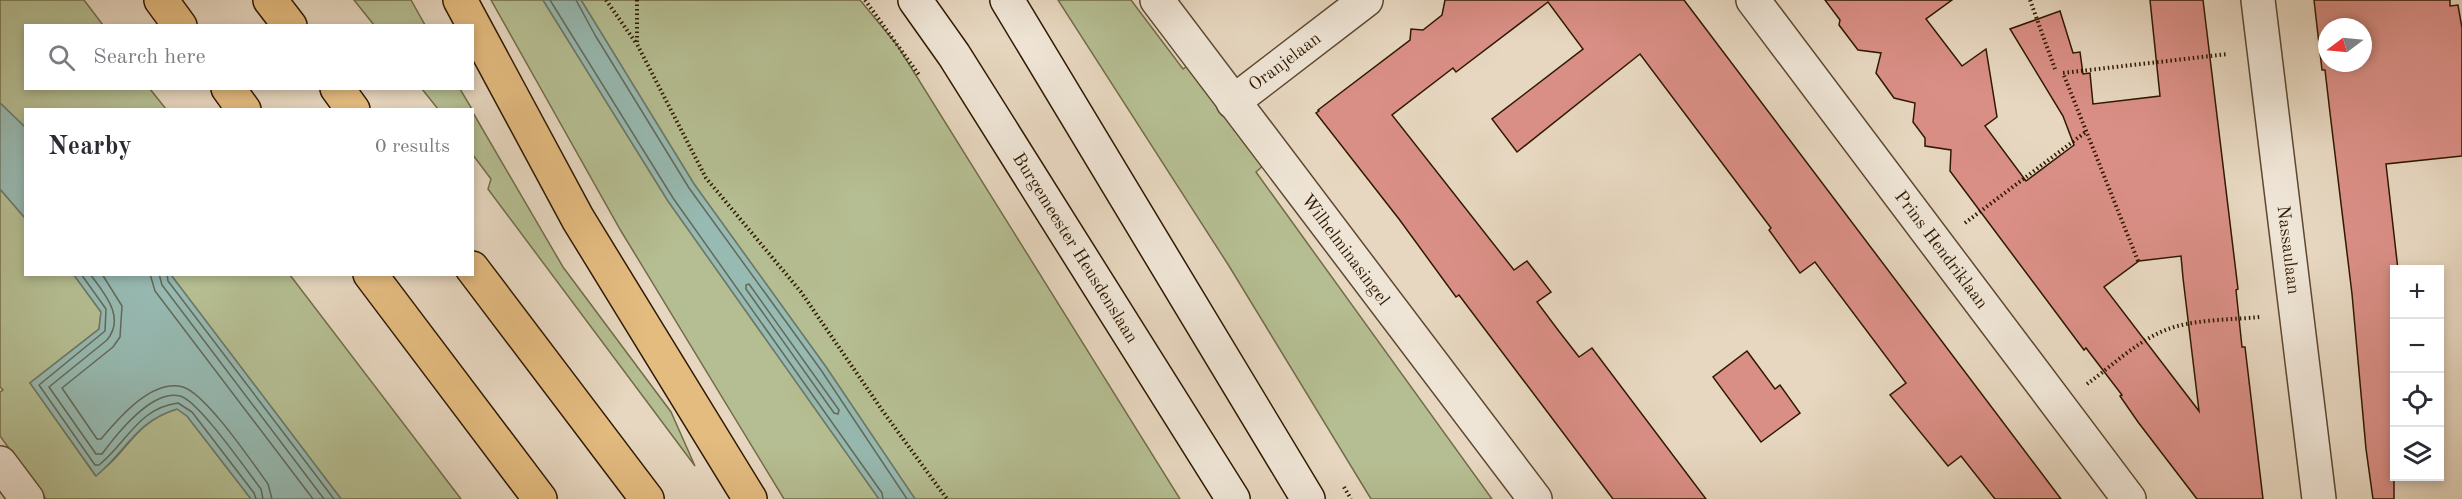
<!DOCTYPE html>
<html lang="en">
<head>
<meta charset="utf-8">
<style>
	:root { --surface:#fff; --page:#f7f7f7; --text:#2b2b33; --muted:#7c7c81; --line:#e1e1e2 }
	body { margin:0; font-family:"Old Standard TT",serif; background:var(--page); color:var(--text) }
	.controls { position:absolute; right:18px; bottom:18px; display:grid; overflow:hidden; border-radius:0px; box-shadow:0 3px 9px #0003 }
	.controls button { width:54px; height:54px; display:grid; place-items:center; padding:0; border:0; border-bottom:2px solid var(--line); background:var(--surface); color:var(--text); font:30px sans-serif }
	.compass { position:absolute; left:2318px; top:18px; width:54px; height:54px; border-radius:50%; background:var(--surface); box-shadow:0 3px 9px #0003; rotate:254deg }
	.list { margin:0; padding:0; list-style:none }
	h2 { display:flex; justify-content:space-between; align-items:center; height:78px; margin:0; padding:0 24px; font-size:26px }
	h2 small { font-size:20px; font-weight:400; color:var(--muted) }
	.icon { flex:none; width:33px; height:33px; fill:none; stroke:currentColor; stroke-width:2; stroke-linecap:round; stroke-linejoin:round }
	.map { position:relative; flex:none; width:2462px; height:499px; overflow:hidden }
	.search { position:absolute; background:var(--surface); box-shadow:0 3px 9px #0003; left:24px; top:24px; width:450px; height:66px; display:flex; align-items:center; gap:15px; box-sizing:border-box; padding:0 21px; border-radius:0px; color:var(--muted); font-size:22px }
	.panel { position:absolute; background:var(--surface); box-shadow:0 3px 9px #0003; left:24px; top:108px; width:450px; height:168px; border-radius:0px }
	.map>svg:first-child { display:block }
	.green { fill:#b5be92; stroke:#726c49; stroke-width:1.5 }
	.water { fill:#97bab2; stroke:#6d7a6b; stroke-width:1.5 }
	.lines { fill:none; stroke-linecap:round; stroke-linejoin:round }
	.shore { stroke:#636a59; stroke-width:1.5 }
	.building { fill:#da8f86; stroke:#2f1900; stroke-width:1.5; fill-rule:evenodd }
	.street-casing { stroke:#5d4830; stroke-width:36 }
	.secondary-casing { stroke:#2f1900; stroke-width:36 }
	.highway-casing { stroke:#2f1900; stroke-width:36 }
	.path { stroke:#2f1900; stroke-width:4; stroke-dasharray:1.5 3; stroke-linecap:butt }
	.street { stroke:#efe5d6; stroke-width:33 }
	.secondary { stroke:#efe5d6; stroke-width:33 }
	.highway { stroke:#e4bc80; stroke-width:33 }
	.labels { text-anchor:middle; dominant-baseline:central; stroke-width:4.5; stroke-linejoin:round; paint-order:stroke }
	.street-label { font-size:18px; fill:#2f1900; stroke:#efe5d6 }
</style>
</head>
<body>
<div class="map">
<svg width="2462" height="499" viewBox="0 0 2462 499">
	<rect width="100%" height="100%" fill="#e7d7c0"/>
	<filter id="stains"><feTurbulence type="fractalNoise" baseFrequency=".00333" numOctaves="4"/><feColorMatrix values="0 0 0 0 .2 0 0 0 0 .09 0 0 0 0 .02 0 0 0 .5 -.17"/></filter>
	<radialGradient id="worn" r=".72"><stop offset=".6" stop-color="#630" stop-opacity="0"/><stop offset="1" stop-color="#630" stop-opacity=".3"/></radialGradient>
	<!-- green -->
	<g class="green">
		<polygon points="0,0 84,0 103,25 26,26 26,88 150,89 166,109 26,110 25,127 0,103"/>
		<polygon points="354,0 411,0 425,25 374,25"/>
		<polygon points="491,0 543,0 668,201 879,499 784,499 621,231"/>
		<polygon points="581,0 860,0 897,45 1180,499 915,499 826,367 694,184"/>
		<polygon points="1058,0 1131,0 1183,69 1191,63 1266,163 1256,172 1492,499 1371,499 1229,266"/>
		<polygon points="422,89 460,89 472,109 438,109"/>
		<polygon points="472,111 563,267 671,412 695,466 488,189 491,179 473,155"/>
		<path d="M 0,189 L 25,218 L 26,274 L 74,275 L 101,312 L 99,329 L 30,383 L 95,475 C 129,453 132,423 177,409 L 187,416 L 251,499 L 46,499 L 0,436 L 0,392 L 3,390 L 0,387 Z"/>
		<polygon points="171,275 290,275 461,499 341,499"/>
	</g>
	<!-- water -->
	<g class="water">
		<polygon points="543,0 581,0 694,184 826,367 915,499 879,499 668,201"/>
		<polygon points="0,103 25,127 25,218 0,189"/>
		<path d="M 74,275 L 171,275 L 341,499 L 251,499 L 187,416 L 177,409 C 136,421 126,451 96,476 L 30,383 L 99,329 L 101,312 Z"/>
	</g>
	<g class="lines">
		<!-- shore -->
		<g class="shore">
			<polyline points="550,0 673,198 882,493 883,499"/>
			<polyline points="576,0 595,35 689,188 821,370 907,499"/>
			<path d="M 81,274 L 106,309 L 105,331 L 39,385 L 95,465 L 99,465 C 126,444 138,408 178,403 L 192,412 L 254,493 L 256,499"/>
			<path d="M 90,274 C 104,293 126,317 107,340 L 49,387 L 96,454 L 102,454 C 116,435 152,389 180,396 C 198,400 247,471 261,489 L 263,499"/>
			<path d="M 102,274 L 122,306 L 120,337 L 113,347 L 62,388 L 97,439 L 101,439 C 118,419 152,378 183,387 C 206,394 252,462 268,484 L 272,499"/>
			<polyline points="150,274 155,291 313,499"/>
			<polyline points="159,274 162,285 324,499"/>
			<polyline points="167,274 168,281 334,499"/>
			<polygon points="749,284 839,410 838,414 834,413 746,289 746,285"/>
		</g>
	</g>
	<!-- building -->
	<g class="building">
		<polygon points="1445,0 1684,0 2061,499 1995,499 1961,456 1948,466 1890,395 1906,383 1815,262 1800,273 1769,230 1771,228 1640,54 1517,152 1492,119 1583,49 1548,2 1456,72 1453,68 1392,115 1514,270 1527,261 1551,292 1537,302 1558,330 1579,357 1592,348 1706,499 1613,499 1459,295 1456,297 1399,219 1316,113 1319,111 1318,110 1410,40 1411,29 1423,30 1442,15"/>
		<path d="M 1825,0 L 1952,0 L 1926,19 L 1962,66 L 1986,49 L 1997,117 L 1985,126 L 2026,181 L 2074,145 L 2063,116 L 2010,29 L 2060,11 L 2073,53 L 2080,52 L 2083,74 L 2090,73 L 2093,104 L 2160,96 L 2150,0 L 2203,0 L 2238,289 L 2236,290 L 2242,347 L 2245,347 L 2263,499 L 2197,499 L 2138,422 L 2120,396 L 2122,395 L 2086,348 L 2084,350 L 1950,171 L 1951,150 L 1925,146 L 1925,138 L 1913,122 L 1915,103 L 1894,98 L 1876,73 L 1881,53 L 1858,50 L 1839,25 L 1840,20 ZM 2181,256 L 2183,278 L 2199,411 L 2104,287 L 2139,261 Z"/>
		<path d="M 2314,0 L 2450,0 L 2450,6 L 2458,5 L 2462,28 L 2462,156 L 2386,164 L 2398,270 L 2394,270 L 2394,499 L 2373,499 L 2366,449 L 2352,294 L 2330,113 L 2325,70 L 2322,70 ZM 2327,27 L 2363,27 L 2363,63 L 2327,63 Z"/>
		<polygon points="1747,351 1775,389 1780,385 1800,413 1761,442 1713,377"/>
	</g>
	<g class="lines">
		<!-- street casing -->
		<g class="street-casing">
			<g id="street">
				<polyline points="1157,0 1535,499"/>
				<polyline points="1753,0 2129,499"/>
				<polyline points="2258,0 2319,499"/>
				<polyline points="1233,102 1366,0"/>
				<polyline points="0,463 27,499"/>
			</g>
		</g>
		<!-- secondary casing -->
		<g class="secondary-casing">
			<g id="secondary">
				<polyline points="915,0 954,55 1233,499"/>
				<polyline points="1007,0 1308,499"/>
			</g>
		</g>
		<!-- highway casing -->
		<g class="highway-casing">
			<g id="highway">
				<polyline points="161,0 180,26"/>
				<polyline points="270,0 290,26"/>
				<polyline points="460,0 578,219 750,499"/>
				<polyline points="228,88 244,110"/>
				<polyline points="337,88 353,110"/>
				<polyline points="472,268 647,499"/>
				<polyline points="370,274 540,499"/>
			</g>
		</g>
		<!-- path -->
		<g class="path">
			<polyline points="606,0 636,43"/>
			<polyline points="637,0 637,44 706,178 801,292 882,410 947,499"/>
			<polyline points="865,0 919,75"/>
			<polyline points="2030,0 2055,69"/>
			<polyline points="1965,223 2087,131"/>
			<polyline points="2138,261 2063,73 2228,54"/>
			<path d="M 2087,384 C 2112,366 2138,340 2168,329 C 2196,319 2230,320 2260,317"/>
			<polyline points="1344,487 1351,499"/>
		</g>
		<!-- street -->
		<use href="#street" class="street"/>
		<!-- secondary -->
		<use href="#secondary" class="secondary"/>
		<!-- highway -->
		<use href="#highway" class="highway"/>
	</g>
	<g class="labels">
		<!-- street labels -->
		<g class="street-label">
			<text transform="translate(1285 62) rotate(-37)">Oranjelaan</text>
			<text transform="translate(1075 248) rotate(58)">Burgemeester Heusdenslaan</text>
			<text transform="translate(1345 250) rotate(53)">Wilhelminasingel</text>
			<text transform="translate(1941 250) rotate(53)">Prins Hendriklaan</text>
			<text transform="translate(2288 250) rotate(83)">Nassaulaan</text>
		</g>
	</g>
	<rect width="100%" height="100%" filter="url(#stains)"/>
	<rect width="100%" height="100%" fill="url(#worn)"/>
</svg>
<div class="controls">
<button>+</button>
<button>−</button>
<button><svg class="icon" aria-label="locate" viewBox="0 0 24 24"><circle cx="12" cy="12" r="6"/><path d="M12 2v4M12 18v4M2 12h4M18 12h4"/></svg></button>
<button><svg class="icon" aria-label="layers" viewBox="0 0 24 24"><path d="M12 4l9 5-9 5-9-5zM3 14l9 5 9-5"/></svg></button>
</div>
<svg class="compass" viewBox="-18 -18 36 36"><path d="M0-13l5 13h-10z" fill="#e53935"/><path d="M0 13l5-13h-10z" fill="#7c7c81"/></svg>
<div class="search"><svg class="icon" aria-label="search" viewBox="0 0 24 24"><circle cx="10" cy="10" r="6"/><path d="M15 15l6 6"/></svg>Search here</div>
<section class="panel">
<h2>Nearby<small>0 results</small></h2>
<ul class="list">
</ul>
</section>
</div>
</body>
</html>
